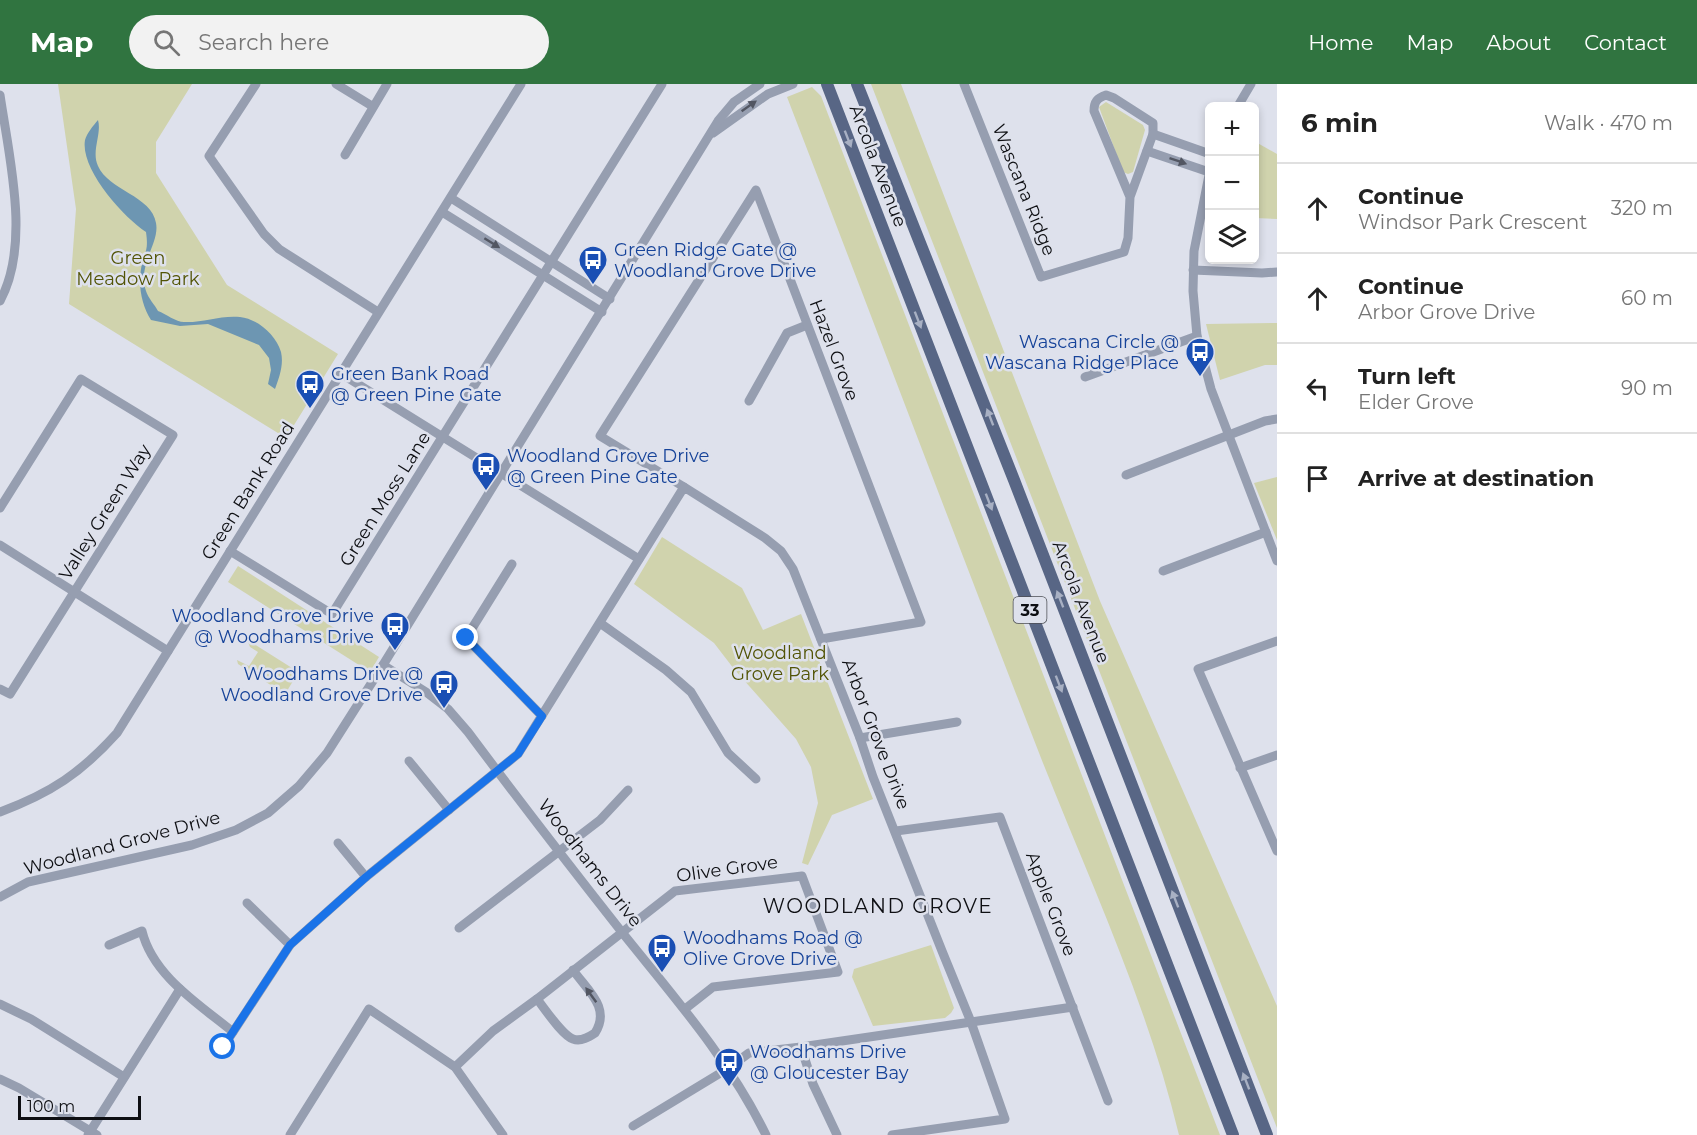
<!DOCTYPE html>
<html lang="en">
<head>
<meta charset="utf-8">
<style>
	:root { --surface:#fff; --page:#f2f2f2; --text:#222; --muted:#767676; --line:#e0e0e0; --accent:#307440 }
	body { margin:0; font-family:Montserrat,sans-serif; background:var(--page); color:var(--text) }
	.controls { position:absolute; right:18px; top:18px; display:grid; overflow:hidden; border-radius:9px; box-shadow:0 3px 9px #0003 }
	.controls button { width:54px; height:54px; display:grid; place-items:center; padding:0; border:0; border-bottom:2px solid var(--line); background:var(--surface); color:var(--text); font:30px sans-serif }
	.scale { position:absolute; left:18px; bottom:15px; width:123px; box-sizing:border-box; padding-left:6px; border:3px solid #0e0f13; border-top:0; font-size:16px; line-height:21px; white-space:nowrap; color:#0e0f13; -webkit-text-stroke:4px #dee1ec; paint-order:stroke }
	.stop { position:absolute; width:18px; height:18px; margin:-14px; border:4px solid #1a73e8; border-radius:50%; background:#fff }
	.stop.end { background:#1a73e8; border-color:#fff; box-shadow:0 2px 6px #0008 }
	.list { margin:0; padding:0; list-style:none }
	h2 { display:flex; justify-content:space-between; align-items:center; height:78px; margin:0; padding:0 24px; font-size:26px }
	h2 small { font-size:20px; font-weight:400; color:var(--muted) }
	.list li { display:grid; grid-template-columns:39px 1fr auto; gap:18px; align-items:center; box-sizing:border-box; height:90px; padding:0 24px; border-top:2px solid var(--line) }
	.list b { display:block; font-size:22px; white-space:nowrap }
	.list p { margin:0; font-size:20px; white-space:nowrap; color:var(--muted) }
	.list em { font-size:20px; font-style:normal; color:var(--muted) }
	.icon { flex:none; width:33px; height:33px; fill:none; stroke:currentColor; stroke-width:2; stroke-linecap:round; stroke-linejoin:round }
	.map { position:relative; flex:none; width:1277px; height:1051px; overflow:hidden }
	header { display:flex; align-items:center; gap:36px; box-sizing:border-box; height:84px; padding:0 30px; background:var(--accent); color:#fff }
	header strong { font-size:28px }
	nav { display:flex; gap:33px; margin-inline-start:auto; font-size:21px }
	.search { width:420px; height:54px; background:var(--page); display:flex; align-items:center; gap:15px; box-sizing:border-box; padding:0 21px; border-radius:33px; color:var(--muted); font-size:22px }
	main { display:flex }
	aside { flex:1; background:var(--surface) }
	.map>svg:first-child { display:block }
	.green { fill:#d0d3ad }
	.water { fill:#6d96b2 }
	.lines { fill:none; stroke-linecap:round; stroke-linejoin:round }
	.minor { stroke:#969eb0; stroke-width:9 }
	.major { stroke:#586685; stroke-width:12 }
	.oneway { fill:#525662 }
	.oneway2 { fill:#a8b0c3 }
	.route { stroke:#1a73e8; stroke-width:8 }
	.labels { text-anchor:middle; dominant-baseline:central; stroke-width:5; stroke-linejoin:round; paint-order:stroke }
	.shield { fill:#dee1ec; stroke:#4c4e54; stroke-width:1.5 }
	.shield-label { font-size:16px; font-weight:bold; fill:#0e0f13 }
	.street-label { font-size:18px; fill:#0e0f13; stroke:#dee1ec }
	.transit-label { font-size:18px; fill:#164399; stroke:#dee1ec; text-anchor:start }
	.park-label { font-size:18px; fill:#525405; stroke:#dee1ec }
	.neighbourhood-label { font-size:20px; letter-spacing:1.5px; fill:#0e0f13; stroke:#dee1ec }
</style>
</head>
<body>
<header>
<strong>Map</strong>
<div class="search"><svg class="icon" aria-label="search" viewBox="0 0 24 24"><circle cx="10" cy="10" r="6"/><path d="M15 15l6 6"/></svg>Search here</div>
<nav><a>Home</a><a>Map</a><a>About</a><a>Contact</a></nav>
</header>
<main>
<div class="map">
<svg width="1277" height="1051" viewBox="0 0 1277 1051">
	<rect width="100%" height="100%" fill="#dee1ec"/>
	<!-- green -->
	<g class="green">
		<polygon points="58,0 192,0 156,58 156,89 227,201 338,270 286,354 69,220 76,125"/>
		<polygon points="871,0 901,0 1100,517 1277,922 1277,1044"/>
		<path d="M 812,3 L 821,12 L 1220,1051 L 1179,1051 C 1148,921 1090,798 1041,674 C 955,454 872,233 787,13 Z"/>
		<polygon points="1106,18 1143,41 1145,46 1133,88 1128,90 1123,88 1099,23"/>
		<polygon points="1254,57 1277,70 1277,135 1255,134"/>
		<polygon points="1277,239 1277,281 1265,281 1220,296 1206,240"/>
		<polygon points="1277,393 1277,456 1254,399"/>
		<polygon points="662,453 742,504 763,546 801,530 873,715 832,731 808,781 802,779 818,719 811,683 796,655 734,585 714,559 634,500"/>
		<polygon points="238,482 379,573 370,588 228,498"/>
		<polygon points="248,558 251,558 300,589 300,594 296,592 287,607 290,611 286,611 238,580 237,576 249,582 258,568 250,563"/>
		<polygon points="931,861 954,924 951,929 945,934 873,942 852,893 854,885"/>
	</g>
	<!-- water -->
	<path class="water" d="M 98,36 C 102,50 91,67 98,82 C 108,106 152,112 156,139 C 160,159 137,180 146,207 C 148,214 155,221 158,227 C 166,230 176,238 184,238 C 202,239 221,231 240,233 C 258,235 276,251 281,268 C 284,281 279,294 275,305 L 268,300 L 271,286 L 269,274 L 259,261 L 208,240 L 180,242 L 151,236 C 142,222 138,202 141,185 C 144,167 149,169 146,148 C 123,133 80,85 85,56 C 87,49 93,42 98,36 Z"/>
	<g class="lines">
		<!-- minor -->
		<g class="minor">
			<polyline points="256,0 209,72 264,150 279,165 378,228"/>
			<polyline points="336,0 372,22"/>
			<path d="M 964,0 L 1041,193 L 1124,168 L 1128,154 L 1130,113 L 1153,50 L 1153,39 L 1114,14 L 1106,11 C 1097,14 1094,18 1094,27 L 1130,113"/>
			<path d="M 0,11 C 9,73 31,160 0,217"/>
			<polyline points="1238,22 1251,0"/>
			<polyline points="713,49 768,10 793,0"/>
			<polyline points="1153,50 1210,70"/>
			<polyline points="1147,67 1209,88"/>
			<polyline points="345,71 387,0"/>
			<polyline points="1210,86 1194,167 1193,207 1197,252 1211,305 1277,477"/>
			<polyline points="451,114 610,215"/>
			<polyline points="442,128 602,228"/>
			<polyline points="1193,186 1262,189 1277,188"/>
			<polyline points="340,289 639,475"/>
			<polyline points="1085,293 1197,252"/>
			<polyline points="749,317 787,249 807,241"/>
			<polyline points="1126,391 1265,337 1277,335"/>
			<polyline points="684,403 600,352 756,106 921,538 821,555"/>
			<polyline points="0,424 81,295 173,351 10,610 0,605"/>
			<polyline points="0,461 168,567"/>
			<polyline points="230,467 332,530 662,0"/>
			<polyline points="512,480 466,554 542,632"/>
			<polyline points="1163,487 1266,448"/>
			<polyline points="600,539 666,586 691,608 728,669 756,695"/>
			<polyline points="1277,557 1198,585 1277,767"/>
			<path d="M 383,581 L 426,608 L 448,625 L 468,648 C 518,715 569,781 621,847 C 673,912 729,975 766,1051"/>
			<polyline points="860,654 957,638"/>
			<polyline points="409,677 449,726"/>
			<polyline points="1240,684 1277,671"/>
			<path d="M 0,728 C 51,709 81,689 117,649 L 521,0"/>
			<polyline points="896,747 1000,733 1108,1017"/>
			<polyline points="338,759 366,793"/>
			<polyline points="0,813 28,798 192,761 236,746 268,729 299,702 327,669 383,581 718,37 734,18 760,0"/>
			<polyline points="247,819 290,861"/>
			<polyline points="459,844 600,736 628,706"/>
			<path d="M 109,861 L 142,847 C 153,892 199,920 233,948 L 290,861 L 366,793 L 518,670 L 684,403 L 765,454 L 781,467 L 793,485 L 860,654 L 873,693 L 942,867 L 971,938 L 1005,1035 L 892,1051"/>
			<path d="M 537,915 C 545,925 562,951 573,955 C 581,958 589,953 595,949 C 611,924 588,907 573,886"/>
			<polyline points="0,920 31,935 124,993"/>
			<polyline points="223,963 233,948"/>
			<polyline points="801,963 813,1000 837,1051"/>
			<polyline points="455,983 493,947 537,915 675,807 802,792 838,888 713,903 685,925"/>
			<polyline points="0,995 19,1004 97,1051"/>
			<polyline points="633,1042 727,985 749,969 801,963 1073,923"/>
			<polyline points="88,1051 180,905"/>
			<polyline points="290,1051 369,925 455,983 503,1051"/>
		</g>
		<!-- major -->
		<g class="major">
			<polyline points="827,0 1233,1051"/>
			<polyline points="857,0 1014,396 1267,1051"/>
		</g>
	</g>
	<!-- one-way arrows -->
	<defs><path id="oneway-solid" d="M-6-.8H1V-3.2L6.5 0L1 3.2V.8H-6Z" transform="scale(1.5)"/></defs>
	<g class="oneway">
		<use href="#oneway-solid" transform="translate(749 22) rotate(-35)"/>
		<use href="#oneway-solid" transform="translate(1178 77) rotate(19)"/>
		<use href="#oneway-solid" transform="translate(492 159) rotate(32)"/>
		<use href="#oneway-solid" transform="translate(591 911) rotate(-126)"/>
	</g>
	<g class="oneway2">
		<use href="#oneway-solid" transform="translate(848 55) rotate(69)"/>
		<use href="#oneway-solid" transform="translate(918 236) rotate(69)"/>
		<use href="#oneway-solid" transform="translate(990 333) rotate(-111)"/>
		<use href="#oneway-solid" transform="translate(989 418) rotate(69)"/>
		<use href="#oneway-solid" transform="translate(1060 515) rotate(-111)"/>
		<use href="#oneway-solid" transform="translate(1059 600) rotate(69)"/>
		<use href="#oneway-solid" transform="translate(1175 815) rotate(-111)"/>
		<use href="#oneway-solid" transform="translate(1246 997) rotate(-111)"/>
	</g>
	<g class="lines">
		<!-- route -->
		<polyline class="route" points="223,963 290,861 366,793 518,670 542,632 466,554"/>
	</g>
	<!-- icons -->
	<defs>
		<g id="bus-pin" transform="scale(1.5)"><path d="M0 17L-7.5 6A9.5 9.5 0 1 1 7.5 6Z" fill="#1a4fb4" stroke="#dee1ec"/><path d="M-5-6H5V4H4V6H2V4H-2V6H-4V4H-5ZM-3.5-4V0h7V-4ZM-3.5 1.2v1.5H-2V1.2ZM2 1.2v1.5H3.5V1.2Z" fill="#fff"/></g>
	</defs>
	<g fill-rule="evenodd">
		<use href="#bus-pin" x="593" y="176"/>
		<use href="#bus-pin" x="1200" y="268"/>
		<use href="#bus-pin" x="310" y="300"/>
		<use href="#bus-pin" x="486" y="382"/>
		<use href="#bus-pin" x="395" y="542"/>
		<use href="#bus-pin" x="444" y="600"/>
		<use href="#bus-pin" x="662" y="864"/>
		<use href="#bus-pin" x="729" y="978"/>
	</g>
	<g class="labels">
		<!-- shield labels -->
		<rect class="shield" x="1013.5" y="513" width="33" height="26" rx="4.5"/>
		<g class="shield-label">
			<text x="1030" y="526">33</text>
		</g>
		<!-- street labels -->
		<g class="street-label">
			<text transform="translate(878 82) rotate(69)">Arcola Avenue</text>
			<text transform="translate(1024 106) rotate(68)">Wascana Ridge</text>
			<text transform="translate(834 266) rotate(69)">Hazel Grove</text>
			<text transform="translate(248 407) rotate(-58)">Green Bank Road</text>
			<text transform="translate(385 415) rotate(-58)">Green Moss Lane</text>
			<text transform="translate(105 428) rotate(-58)">Valley Green Way</text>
			<text transform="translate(1081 518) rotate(69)">Arcola Avenue</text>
			<text transform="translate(876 650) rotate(69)">Arbor Grove Drive</text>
			<text transform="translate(122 759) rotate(-15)">Woodland Grove Drive</text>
			<text transform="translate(590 779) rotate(52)">Woodhams Drive</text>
			<text transform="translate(727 785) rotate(-8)">Olive Grove</text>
			<text transform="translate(1051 820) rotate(69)">Apple Grove</text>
		</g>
		<!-- transit labels -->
		<g class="transit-label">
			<text x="614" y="166">Green Ridge Gate @<tspan x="614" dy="21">Woodland Grove Drive</tspan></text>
			<text x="1179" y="258" text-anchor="end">Wascana Circle @<tspan x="1179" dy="21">Wascana Ridge Place</tspan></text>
			<text x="331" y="290">Green Bank Road<tspan x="331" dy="21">@ Green Pine Gate</tspan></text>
			<text x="507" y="372">Woodland Grove Drive<tspan x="507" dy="21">@ Green Pine Gate</tspan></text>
			<text x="374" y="532" text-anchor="end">Woodland Grove Drive<tspan x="374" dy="21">@ Woodhams Drive</tspan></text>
			<text x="423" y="590" text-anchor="end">Woodhams Drive @<tspan x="423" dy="21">Woodland Grove Drive</tspan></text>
			<text x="683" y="854">Woodhams Road @<tspan x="683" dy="21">Olive Grove Drive</tspan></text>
			<text x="750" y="968">Woodhams Drive<tspan x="750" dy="21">@ Gloucester Bay</tspan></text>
		</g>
		<!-- park labels -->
		<g class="park-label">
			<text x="138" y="174">Green<tspan x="138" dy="21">Meadow Park</tspan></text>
			<text x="780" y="569">Woodland<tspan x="780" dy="21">Grove Park</tspan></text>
		</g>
		<!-- neighbourhood labels -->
		<g class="neighbourhood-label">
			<text x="878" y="822">WOODLAND GROVE</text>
		</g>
	</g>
</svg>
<div class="controls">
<button>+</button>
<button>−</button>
<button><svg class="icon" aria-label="layers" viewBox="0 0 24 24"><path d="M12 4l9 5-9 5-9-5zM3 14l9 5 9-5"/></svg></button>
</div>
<div class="scale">100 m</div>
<div class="stop" style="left:223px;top:963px"></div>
<div class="stop end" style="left:466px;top:554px"></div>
</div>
<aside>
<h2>6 min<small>Walk · 470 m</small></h2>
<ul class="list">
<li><svg class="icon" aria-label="ahead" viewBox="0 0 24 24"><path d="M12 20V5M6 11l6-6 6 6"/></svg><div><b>Continue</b><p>Windsor Park Crescent</p></div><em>320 m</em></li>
<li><svg class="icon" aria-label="ahead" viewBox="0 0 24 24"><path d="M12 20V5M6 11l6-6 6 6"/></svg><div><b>Continue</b><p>Arbor Grove Drive</p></div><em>60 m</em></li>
<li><svg class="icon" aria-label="left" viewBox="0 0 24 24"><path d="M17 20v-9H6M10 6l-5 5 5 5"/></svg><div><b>Turn left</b><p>Elder Grove</p></div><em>90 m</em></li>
<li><svg class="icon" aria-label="arrive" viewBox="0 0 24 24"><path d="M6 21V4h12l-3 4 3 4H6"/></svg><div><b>Arrive at destination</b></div></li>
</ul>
</aside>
</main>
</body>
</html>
